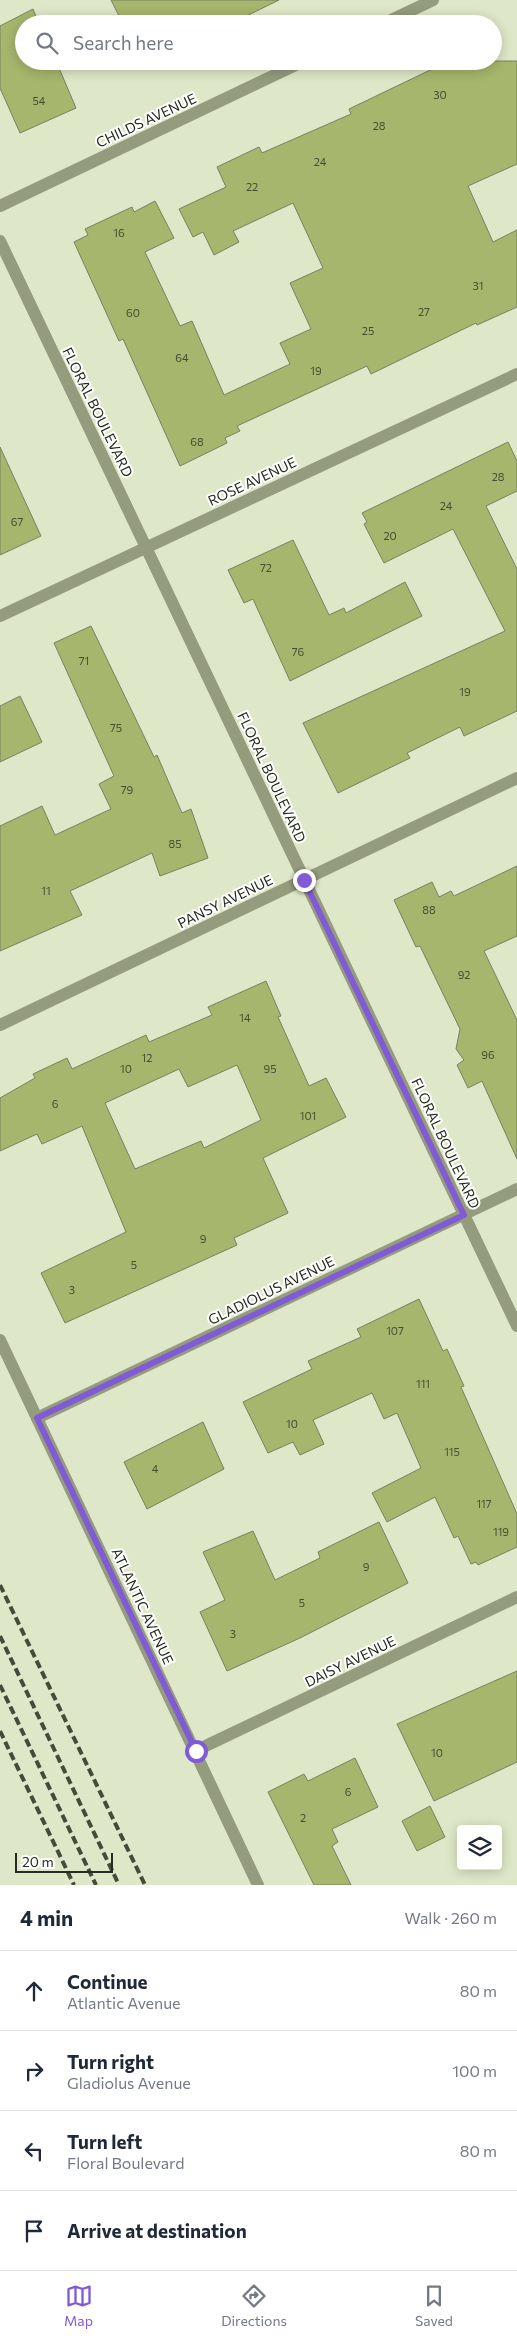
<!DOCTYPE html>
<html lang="en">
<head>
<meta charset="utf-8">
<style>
	:root { --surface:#fff; --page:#f6f6f7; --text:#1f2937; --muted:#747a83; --line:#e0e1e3; --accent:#815bd5 }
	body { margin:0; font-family:Commissioner,sans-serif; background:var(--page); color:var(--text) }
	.controls { position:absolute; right:15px; bottom:15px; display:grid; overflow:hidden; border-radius:5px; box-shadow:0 2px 12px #0003 }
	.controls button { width:45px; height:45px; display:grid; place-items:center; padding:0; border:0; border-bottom:1px solid var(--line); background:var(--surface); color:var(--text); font:25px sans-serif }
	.scale { position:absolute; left:15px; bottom:12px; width:98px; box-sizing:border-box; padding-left:5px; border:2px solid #272a1e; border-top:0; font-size:14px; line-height:18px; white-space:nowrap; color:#272a1e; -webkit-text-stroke:4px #fff; paint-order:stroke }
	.stop { position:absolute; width:15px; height:15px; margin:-11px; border:4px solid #815bd5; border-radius:50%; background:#fff }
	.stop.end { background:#815bd5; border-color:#fff; box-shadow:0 1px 5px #0008 }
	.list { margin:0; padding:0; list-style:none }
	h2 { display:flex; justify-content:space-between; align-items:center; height:65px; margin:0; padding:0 20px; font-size:21px }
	h2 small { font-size:16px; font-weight:400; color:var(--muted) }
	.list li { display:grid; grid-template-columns:32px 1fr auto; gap:15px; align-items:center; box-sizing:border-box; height:80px; padding:0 20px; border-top:1px solid var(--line) }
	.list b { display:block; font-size:19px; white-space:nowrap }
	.list p { margin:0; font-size:16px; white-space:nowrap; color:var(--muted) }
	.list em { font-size:16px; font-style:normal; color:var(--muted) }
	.icon { flex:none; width:28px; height:28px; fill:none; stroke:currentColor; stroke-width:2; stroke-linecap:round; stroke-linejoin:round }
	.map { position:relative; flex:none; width:517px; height:1885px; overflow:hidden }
	.search { position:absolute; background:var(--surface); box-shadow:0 2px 12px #0003; left:15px; right:15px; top:15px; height:55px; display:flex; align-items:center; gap:12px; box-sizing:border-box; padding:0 18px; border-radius:28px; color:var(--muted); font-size:19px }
	.sheet { height:385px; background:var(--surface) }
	nav { display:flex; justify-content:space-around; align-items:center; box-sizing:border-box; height:70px; border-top:1px solid var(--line); background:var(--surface); font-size:14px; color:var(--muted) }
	nav a { display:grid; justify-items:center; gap:2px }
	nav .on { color:var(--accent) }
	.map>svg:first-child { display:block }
	.building { fill:#a6b66c; stroke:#798063; fill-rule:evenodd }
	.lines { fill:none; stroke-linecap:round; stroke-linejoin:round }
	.minor { stroke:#949c7d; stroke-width:12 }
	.rail { stroke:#464a3a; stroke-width:4; stroke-dasharray:8 4; stroke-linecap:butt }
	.route { stroke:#815bd5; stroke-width:6 }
	.labels { text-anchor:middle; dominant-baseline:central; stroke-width:4; stroke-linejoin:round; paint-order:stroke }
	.number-label { font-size:11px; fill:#474d32 }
	.street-label { font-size:14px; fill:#272a1e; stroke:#fff }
</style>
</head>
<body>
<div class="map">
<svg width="517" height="1885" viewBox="0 0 517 1885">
	<rect width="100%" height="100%" fill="#dee7c7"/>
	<!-- building -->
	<g class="building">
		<polygon points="111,0 279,0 230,24 123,24"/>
		<polygon points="33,9 39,24 24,24 24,61 56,61 76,108 20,133 0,88 0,26"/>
		<polygon points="449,61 517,61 517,164 468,186 493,242 517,230 517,307 477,325 476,323 371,374 367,366 237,426 240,431 225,438 227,443 180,466 123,339 119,341 74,242 88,235 85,229 132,207 134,212 155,201 174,238 145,252 180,326 192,321 224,395 290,364 280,343 311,329 290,283 323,268 293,203 233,231 239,242 214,255 203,232 193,237 179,209 226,187 217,167 259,147 262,153 351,114 349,109"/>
		<polygon points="508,442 517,461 517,491 486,506 517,569 517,711 464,736 460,727 407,753 410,758 338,793 303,723 505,631 453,529 384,563 364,524 367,522 362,513"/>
		<polygon points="0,447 41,536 0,555"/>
		<polygon points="293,540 329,615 344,608 346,613 405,582 422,616 290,681 253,599 244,603 228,570"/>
		<polygon points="91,626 154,757 157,755 182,813 191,809 208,858 160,876 152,853 70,891 82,915 0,951 0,826 42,806 55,835 111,809 99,784 114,776 54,643"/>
		<polygon points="20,696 42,742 0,762 0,706"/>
		<polygon points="517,866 517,936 484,951 517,1020 517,1159 482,1081 468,1088 457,1065 464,1060 456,1049 460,1029 420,946 416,947 394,900 432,882 439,897 451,891 454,896"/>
		<path d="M 266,981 L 281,1016 L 278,1017 L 309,1086 L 326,1078 L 346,1117 L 263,1158 L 288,1213 L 234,1238 L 237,1245 L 65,1323 L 41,1273 L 126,1232 L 82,1126 L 42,1144 L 37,1134 L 0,1151 L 0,1098 L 35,1078 L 33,1074 L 67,1058 L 72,1069 L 146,1035 L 149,1042 L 212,1015 L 208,1007 ZM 237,1065 L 261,1120 L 204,1148 L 201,1141 L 135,1169 L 105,1103 L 179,1069 L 188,1087 Z"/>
		<polygon points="419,1299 443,1351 447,1349 464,1386 461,1387 517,1514 517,1547 478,1565 476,1562 471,1564 458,1536 454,1538 435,1497 387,1522 372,1493 421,1468 397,1413 384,1419 372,1393 313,1420 324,1444 300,1455 293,1442 268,1453 243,1402 312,1369 308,1361 361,1337 357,1329"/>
		<polygon points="203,1422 224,1469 147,1509 124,1462"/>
		<polygon points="379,1522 408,1583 300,1638 227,1671 200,1612 225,1600 203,1552 253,1531 275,1580 320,1558 318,1552"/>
		<polygon points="517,1671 517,1762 434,1801 397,1724"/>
		<polygon points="355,1758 378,1807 332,1829 338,1842 332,1846 351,1885 314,1885 268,1792 304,1774 308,1781"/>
		<polygon points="430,1806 445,1837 417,1851 402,1821"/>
	</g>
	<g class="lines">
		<!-- minor -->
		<g class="minor">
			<polyline points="383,24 433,0"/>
			<polyline points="0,206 304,61"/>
			<polyline points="0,241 517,1326"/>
			<polyline points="0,616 517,374"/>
			<polyline points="0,1025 517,778"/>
			<polyline points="0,1340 258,1885"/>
			<polyline points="37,1418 517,1189"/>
			<polyline points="195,1751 517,1597"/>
		</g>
		<!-- rail -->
		<g class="rail">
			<polyline points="0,1585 145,1885"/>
			<polyline points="0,1636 119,1885"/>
			<polyline points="0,1685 96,1885"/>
			<polyline points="0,1731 74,1885"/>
		</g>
	</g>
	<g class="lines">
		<!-- route -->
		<polyline class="route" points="196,1751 37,1418 464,1215 304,880"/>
	</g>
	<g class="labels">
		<!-- number labels -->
		<g class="number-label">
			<text x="440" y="94">30</text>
			<text x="39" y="100">54</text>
			<text x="379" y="125">28</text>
			<text x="320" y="161">24</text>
			<text x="252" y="186">22</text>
			<text x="119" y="232">16</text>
			<text x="478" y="285">31</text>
			<text x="424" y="311">27</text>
			<text x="133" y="312">60</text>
			<text x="368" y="330">25</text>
			<text x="182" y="357">64</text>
			<text x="316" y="370">19</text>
			<text x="197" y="441">68</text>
			<text x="498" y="476">28</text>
			<text x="446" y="505">24</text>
			<text x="17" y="521">67</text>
			<text x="390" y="535">20</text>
			<text x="266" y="567">72</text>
			<text x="298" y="651">76</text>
			<text x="84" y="660">71</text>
			<text x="465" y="691">19</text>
			<text x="116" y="727">75</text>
			<text x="127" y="789">79</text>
			<text x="175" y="843">85</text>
			<text x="46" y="890">11</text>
			<text x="429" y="909">88</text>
			<text x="464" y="974">92</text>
			<text x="245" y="1017">14</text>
			<text x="488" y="1054">96</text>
			<text x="147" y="1057">12</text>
			<text x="126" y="1068">10</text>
			<text x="270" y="1068">95</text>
			<text x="55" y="1103">6</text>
			<text x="308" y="1115">101</text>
			<text x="203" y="1238">9</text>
			<text x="134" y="1264">5</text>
			<text x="72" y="1289">3</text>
			<text x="395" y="1330">107</text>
			<text x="423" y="1383">111</text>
			<text x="292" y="1423">10</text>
			<text x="452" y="1451">115</text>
			<text x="155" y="1468">4</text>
			<text x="484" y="1503">117</text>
			<text x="501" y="1531">119</text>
			<text x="366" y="1566">9</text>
			<text x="302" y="1602">5</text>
			<text x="233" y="1633">3</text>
			<text x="437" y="1752">10</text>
			<text x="348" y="1791">6</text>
			<text x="303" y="1817">2</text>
		</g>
		<!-- street labels -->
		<g class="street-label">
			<text transform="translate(146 120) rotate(-25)">CHILDS AVENUE</text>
			<text transform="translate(98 412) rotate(64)">FLORAL BOULEVARD</text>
			<text transform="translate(252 481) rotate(-25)">ROSE AVENUE</text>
			<text transform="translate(272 777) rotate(65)">FLORAL BOULEVARD</text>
			<text transform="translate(225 901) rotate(-26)">PANSY AVENUE</text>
			<text transform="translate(446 1143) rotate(65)">FLORAL BOULEVARD</text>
			<text transform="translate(271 1290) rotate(-26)">GLADIOLUS AVENUE</text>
			<text transform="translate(143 1606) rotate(65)">ATLANTIC AVENUE</text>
			<text transform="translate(350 1661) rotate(-26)">DAISY AVENUE</text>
		</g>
	</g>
</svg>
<div class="controls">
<button><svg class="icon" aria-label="layers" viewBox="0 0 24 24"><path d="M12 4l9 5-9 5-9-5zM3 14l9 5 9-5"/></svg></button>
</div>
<div class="scale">20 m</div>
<div class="stop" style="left:196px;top:1751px"></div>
<div class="stop end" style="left:304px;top:880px"></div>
<div class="search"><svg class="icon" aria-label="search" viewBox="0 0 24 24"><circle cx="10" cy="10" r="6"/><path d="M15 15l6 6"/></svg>Search here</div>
</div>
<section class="sheet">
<h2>4 min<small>Walk · 260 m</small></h2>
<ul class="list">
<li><svg class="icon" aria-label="ahead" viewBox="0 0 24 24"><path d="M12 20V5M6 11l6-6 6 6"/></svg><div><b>Continue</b><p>Atlantic Avenue</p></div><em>80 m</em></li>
<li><svg class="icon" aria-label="right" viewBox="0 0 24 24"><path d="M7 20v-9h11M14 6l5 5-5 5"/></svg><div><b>Turn right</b><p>Gladiolus Avenue</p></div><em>100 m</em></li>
<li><svg class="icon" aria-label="left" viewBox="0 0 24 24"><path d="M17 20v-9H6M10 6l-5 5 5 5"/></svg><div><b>Turn left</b><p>Floral Boulevard</p></div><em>80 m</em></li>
<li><svg class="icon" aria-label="arrive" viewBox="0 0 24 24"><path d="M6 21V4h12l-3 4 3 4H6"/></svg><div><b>Arrive at destination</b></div></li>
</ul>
</section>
<nav>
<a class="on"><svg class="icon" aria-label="map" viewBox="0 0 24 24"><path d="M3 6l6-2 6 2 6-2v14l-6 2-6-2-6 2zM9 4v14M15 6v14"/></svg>Map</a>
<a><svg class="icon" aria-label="directions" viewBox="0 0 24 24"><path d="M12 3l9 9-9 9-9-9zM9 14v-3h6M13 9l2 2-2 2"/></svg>Directions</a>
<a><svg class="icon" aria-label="saved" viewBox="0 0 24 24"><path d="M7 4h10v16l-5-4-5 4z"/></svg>Saved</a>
</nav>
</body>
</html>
